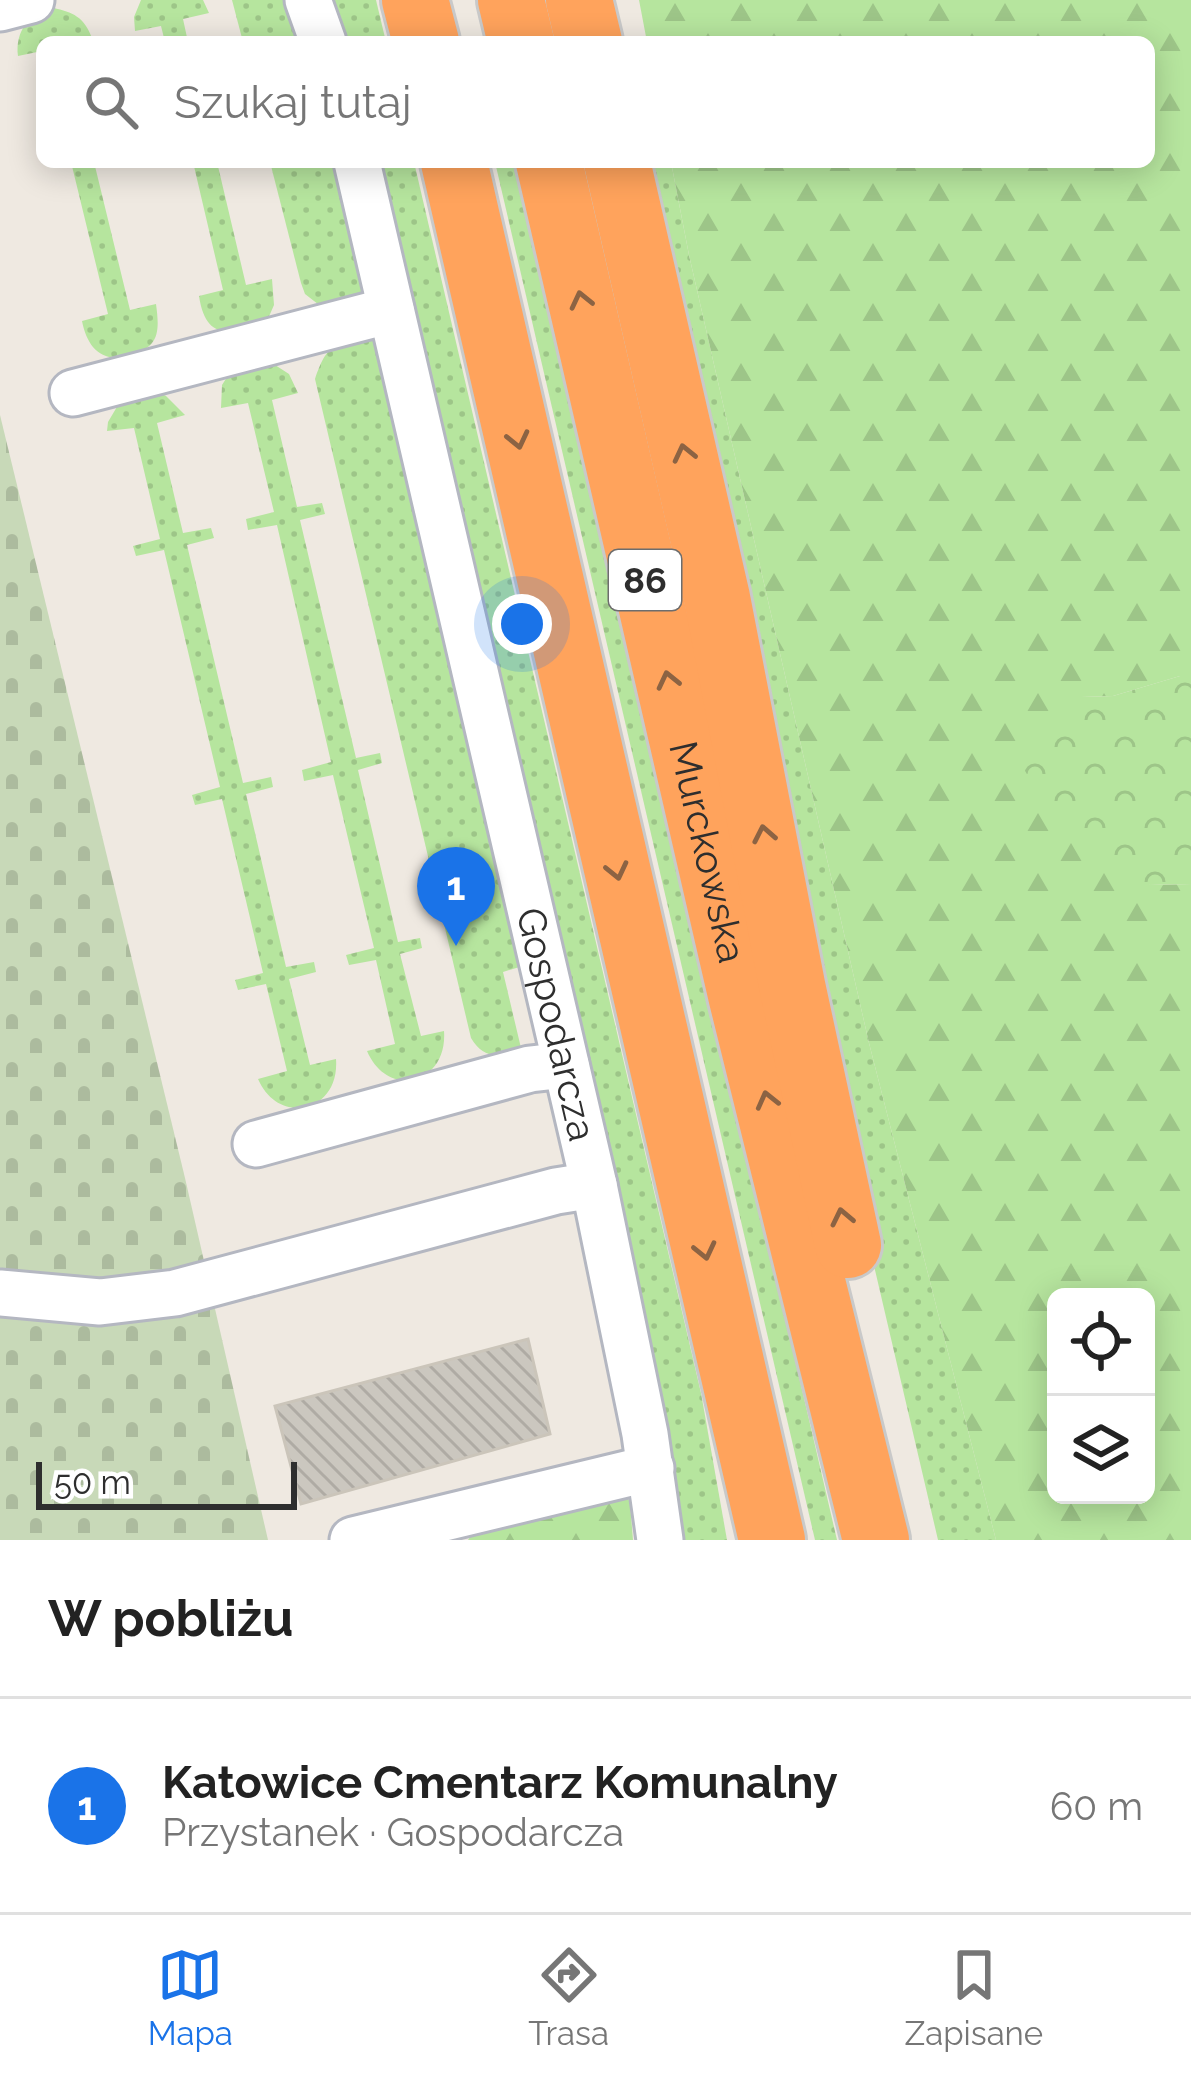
<!DOCTYPE html>
<html lang="pl">
<head>
<meta charset="utf-8">
<style>
	:root { --surface:#fff; --page:#f6f6f6; --text:#222; --muted:#767676; --line:#e0e0e0; --accent:#1a73e8 }
	body { margin:0; font-family:Raleway,sans-serif; background:var(--page); color:var(--text) }
	.controls { position:absolute; right:36px; bottom:36px; display:grid; overflow:hidden; border-radius:18px; box-shadow:0 6px 30px #0003 }
	.controls button { width:108px; height:108px; display:grid; place-items:center; padding:0; border:0; border-bottom:3px solid var(--line); background:var(--surface); color:var(--text); font:60px sans-serif }
	.scale { position:absolute; left:36px; bottom:30px; width:261px; box-sizing:border-box; padding-left:12px; border:6px solid #2e2e2e; border-top:0; font-size:33px; line-height:42px; white-space:nowrap; color:#2e2e2e; -webkit-text-stroke:9px #fff; paint-order:stroke }
	.you { position:absolute; left:522px; top:624px; width:42px; height:42px; margin:-30px; border:9px solid #fff; border-radius:50%; background:#1a73e8; box-shadow:0 0 0 18px #1a73e833 }
	.badge { display:grid; place-items:center; width:78px; height:78px; border-radius:50%; background:var(--accent); color:#fff; font-size:39px; font-weight:700 }
	.pin { position:absolute; translate:-50% -99px; filter:drop-shadow(0 3px 6px #0008) }
	.pin::after { content:''; position:absolute; top:63px; width:42px; height:36px; background:inherit; clip-path:polygon(0 0,100% 0,50% 100%) }
	.list { margin:0; padding:0; list-style:none }
	h2 { display:flex; justify-content:space-between; align-items:center; height:156px; margin:0; padding:0 48px; font-size:51px }
	h2 small { font-size:39px; font-weight:400; color:var(--muted) }
	.list li { display:grid; grid-template-columns:78px 1fr auto; gap:36px; align-items:center; box-sizing:border-box; height:216px; padding:0 48px; border-top:3px solid var(--line) }
	.list b { display:block; font-size:45px; white-space:nowrap }
	.list p { margin:0; font-size:39px; white-space:nowrap; color:var(--muted) }
	.list em { font-size:39px; font-style:normal; color:var(--muted) }
	.icon { flex:none; width:66px; height:66px; fill:none; stroke:currentColor; stroke-width:2; stroke-linecap:round; stroke-linejoin:round }
	.map { position:relative; flex:none; width:1191px; height:1540px; overflow:hidden }
	.search { position:absolute; background:var(--surface); box-shadow:0 6px 30px #0003; left:36px; right:36px; top:36px; height:132px; display:flex; align-items:center; gap:30px; box-sizing:border-box; padding:0 42px; border-radius:18px; color:var(--muted); font-size:45px }
	.sheet { height:372px; background:var(--surface) }
	nav { display:flex; justify-content:space-around; align-items:center; box-sizing:border-box; height:168px; border-top:3px solid var(--line); background:var(--surface); font-size:33px; color:var(--muted) }
	nav a { display:grid; justify-items:center; gap:6px }
	nav .on { color:var(--accent) }
	.map>svg:first-child { display:block }
	.grass { fill:url(#grass-dots) }
	.forest { fill:url(#forest-firs); fill-rule:evenodd }
	.cemetery { fill:url(#cemetery-stones) }
	.park { fill:url(#park-crowns) }
	.building { fill:url(#building-back-hatch); stroke:#cbc5ba; stroke-width:3 }
	.lines { fill:none; stroke-linecap:round; stroke-linejoin:round }
	.minor-casing { stroke:#b4b7c1; stroke-width:51 }
	.highway-casing { stroke:#c9c9c9; stroke-width:72 }
	.minor { stroke:#fff; stroke-width:45 }
	.highway { stroke:#ffa35c; stroke-width:66 }
	.oneway { stroke:#8c6343 }
	.labels { text-anchor:middle; dominant-baseline:central; stroke-width:9; stroke-linejoin:round; paint-order:stroke }
	.shield { fill:#fff; stroke:#6d6d6d; stroke-width:3 }
	.shield-label { font-size:36px; font-weight:bold; fill:#2e2e2e }
	.street-label { font-size:39px; fill:#2e2e2e; stroke:#fff }
</style>
</head>
<body>
<div class="map">
<svg width="1191" height="1540" viewBox="0 0 1191 1540">
	<defs>
		<pattern id="grass-dots" width="8" height="8" patternUnits="userSpaceOnUse" patternTransform="scale(3)"><rect width="8" height="8" fill="#b6e59e"/><path d="M2 2h.1M6 6h.1" fill="none" stroke="#9dc588" stroke-width="1.8" stroke-linecap="round"/></pattern>
		<pattern id="forest-firs" width="22" height="20" patternUnits="userSpaceOnUse" patternTransform="scale(3)"><rect width="22" height="20" fill="#b6e59e"/><path d="M5 1l3.5 6h-7zM16 11l3.5 6h-7z" fill="#9dc588"/></pattern>
		<pattern id="cemetery-stones" width="16" height="16" patternUnits="userSpaceOnUse" patternTransform="scale(3)"><rect width="16" height="16" fill="#c8d9b8"/><path d="M2 7V4a2 2 0 0 1 4 0v3zM10 15v-3a2 2 0 0 1 4 0v3z" fill="#acbb9e"/></pattern>
		<pattern id="park-crowns" width="20" height="18" patternUnits="userSpaceOnUse" patternTransform="scale(3)"><rect width="20" height="18" fill="#b6e59e"/><path d="M2 6a3 3 0 1 1 6 0M12 15a3 3 0 1 1 6 0" fill="none" stroke="#9dc588"/></pattern>
		<pattern id="building-back-hatch" width="6" height="6" patternUnits="userSpaceOnUse" patternTransform="scale(3)"><rect width="6" height="6" fill="#cbc7bf"/><path d="M-1 5l2 2M0 0l6 6M5-1l2 2" fill="none" stroke="#afaba4"/></pattern>
	</defs>
	<rect width="100%" height="100%" fill="#efe9e1"/>
	<!-- grass -->
	<g class="grass">
		<polygon points="141,0 203,0 209,13 183,19 188,42 165,42 161,26 135,31 134,17"/>
		<polygon points="232,0 289,0 305,42 243,42"/>
		<polygon points="327,0 376,0 386,42 342,42"/>
		<path d="M 53,8 C 73,12 84,17 92,38 L 74,42 L 42,42 L 42,51 L 18,56 C 15,31 29,13 53,8 Z"/>
		<path d="M 71,162 L 94,162 L 130,310 L 156,304 C 160,333 159,348 128,356 C 100,363 87,346 82,321 L 108,314 Z"/>
		<path d="M 193,162 L 217,162 L 246,285 L 272,279 L 274,305 L 267,321 C 233,334 206,343 199,296 L 223,290 Z"/>
		<polygon points="270,162 341,162 366,284 357,298 323,308 305,294 301,283"/>
		<polygon points="374,162 414,162 701,1393 727,1540 679,1540"/>
		<polygon points="495,162 517,162 837,1540 815,1540"/>
		<polygon points="638,162 671,162 689,255 869,1043 996,1540 938,1540 833,1090"/>
		<path d="M 369,338 L 377,342 L 526,965 L 503,972 L 521,1048 C 500,1057 484,1060 471,1038 L 315,379 C 328,342 332,347 369,338 Z"/>
		<path d="M 272,363 L 289,374 L 298,393 L 272,400 L 297,507 L 322,503 L 325,514 L 300,520 L 356,758 L 380,753 L 382,763 L 358,770 L 398,942 L 420,938 L 422,948 L 400,954 L 421,1036 L 444,1031 C 448,1084 388,1100 367,1051 L 395,1044 L 376,960 L 349,965 L 346,955 L 374,948 L 333,775 L 304,781 L 302,770 L 331,762 L 277,525 L 248,530 L 246,519 L 274,512 L 248,403 L 221,408 L 222,385 L 229,374 Z"/>
		<path d="M 158,392 L 166,396 L 185,415 L 157,423 L 183,533 L 211,528 L 214,538 L 187,545 L 243,783 L 271,777 L 273,787 L 246,794 L 286,967 L 314,962 L 316,972 L 289,979 L 310,1065 L 336,1059 C 340,1112 279,1127 258,1079 L 287,1071 L 266,984 L 238,990 L 235,980 L 263,973 L 222,799 L 195,805 L 192,795 L 220,787 L 164,550 L 136,556 L 133,546 L 160,539 L 134,428 L 107,431 L 108,422 L 121,400 Z"/>
	</g>
	<!-- forest -->
	<g class="forest">
		<path d="M 639,0 L 1191,0 L 1191,676 L 1180,676 L 1113,696 L 1082,697 L 1150,885 L 1191,884 L 1191,1540 L 996,1540 L 869,1043 L 689,255 L 671,162 L 1149,162 L 1149,42 L 647,42 ZM 1056,1297 L 1146,1297 L 1146,1495 L 1056,1495 Z"/>
		<polygon points="627,1496 630,1503 633,1540 468,1540 470,1537 503,1528 522,1508"/>
	</g>
	<!-- cemetery -->
	<polygon class="cemetery" points="0,415 185,1178 268,1540 0,1540"/>
	<!-- park -->
	<polygon class="park" points="1180,676 1191,676 1191,884 1150,885 1062,836 1024,769 1058,704 1082,697 1113,696"/>
	<!-- building -->
	<polygon class="building" points="528,1339 550,1434 301,1504 275,1406"/>
	<g class="lines">
		<!-- minor casing -->
		<g class="minor-casing">
			<g id="minor">
				<polyline points="308,0 323,42"/>
				<polyline points="0,8 31,0"/>
				<path id="s1" d="M 357,162 L 594,1185 L 645,1434 L 660,1540"/>
				<polyline points="73,393 391,310"/>
				<polyline points="256,1144 530,1069 566,1065"/>
				<polyline points="0,1293 100,1302 175,1293 556,1191 594,1185"/>
				<polyline points="353,1540 651,1468"/>
			</g>
		</g>
		<!-- highway casing -->
		<g class="highway-casing">
			<g id="highway">
				<polyline points="415,0 426,42"/>
				<polyline points="511,0 521,42"/>
				<polyline points="579,0 589,42"/>
				<polyline points="454,162 772,1540"/>
				<path id="s2" d="M 549,162 L 742,999 L 876,1540"/>
				<polyline points="617,162 717,598 792,985 848,1245"/>
			</g>
		</g>
		<!-- minor -->
		<use href="#minor" class="minor"/>
		<!-- highway -->
		<use href="#highway" class="highway"/>
	</g>
	<!-- one-way arrows -->
	<defs><path id="oneway-chevron" d="M-2-3.5L2.5 0L-2 3.5" fill="none" stroke-width="1.6" stroke-linecap="round" stroke-linejoin="round" transform="scale(3)"/></defs>
	<g class="oneway">
		<use href="#oneway-chevron" transform="translate(581 300) rotate(-103)"/>
		<use href="#oneway-chevron" transform="translate(518 440) rotate(77)"/>
		<use href="#oneway-chevron" transform="translate(684 453) rotate(-103)"/>
		<use href="#oneway-chevron" transform="translate(668 680) rotate(-103)"/>
		<use href="#oneway-chevron" transform="translate(764 834) rotate(-101)"/>
		<use href="#oneway-chevron" transform="translate(617 871) rotate(77)"/>
		<use href="#oneway-chevron" transform="translate(767 1100) rotate(-104)"/>
		<use href="#oneway-chevron" transform="translate(842 1217) rotate(-102)"/>
		<use href="#oneway-chevron" transform="translate(705 1251) rotate(77)"/>
	</g>
	<g class="labels">
		<!-- shield labels -->
		<rect class="shield" x="609" y="550" width="72" height="60" rx="9"/>
		<g class="shield-label">
			<text x="645" y="580">86</text>
		</g>
		<!-- street labels -->
		<g class="street-label">
			<text stroke="none"><textPath href="#s2" startOffset="708">Murckowska</textPath></text>
			<text stroke="none"><textPath href="#s1" startOffset="885">Gospodarcza</textPath></text>
		</g>
	</g>
</svg>
<div class="controls">
<button><svg class="icon" aria-label="locate" viewBox="0 0 24 24"><circle cx="12" cy="12" r="6"/><path d="M12 2v4M12 18v4M2 12h4M18 12h4"/></svg></button>
<button><svg class="icon" aria-label="layers" viewBox="0 0 24 24"><path d="M12 4l9 5-9 5-9-5zM3 14l9 5 9-5"/></svg></button>
</div>
<div class="scale">50 m</div>
<div class="you"></div>
<div class="pin badge" style="left:456px;top:946px">1</div>
<div class="search"><svg class="icon" aria-label="search" viewBox="0 0 24 24"><circle cx="10" cy="10" r="6"/><path d="M15 15l6 6"/></svg>Szukaj tutaj</div>
</div>
<section class="sheet">
<h2>W pobliżu<small></small></h2>
<ul class="list">
<li><span class="badge">1</span><div><b>Katowice Cmentarz Komunalny</b><p>Przystanek · Gospodarcza</p></div><em>60 m</em></li>
</ul>
</section>
<nav>
<a class="on"><svg class="icon" aria-label="map" viewBox="0 0 24 24"><path d="M3 6l6-2 6 2 6-2v14l-6 2-6-2-6 2zM9 4v14M15 6v14"/></svg>Mapa</a>
<a><svg class="icon" aria-label="directions" viewBox="0 0 24 24"><path d="M12 3l9 9-9 9-9-9zM9 14v-3h6M13 9l2 2-2 2"/></svg>Trasa</a>
<a><svg class="icon" aria-label="saved" viewBox="0 0 24 24"><path d="M7 4h10v16l-5-4-5 4z"/></svg>Zapisane</a>
</nav>
</body>
</html>
